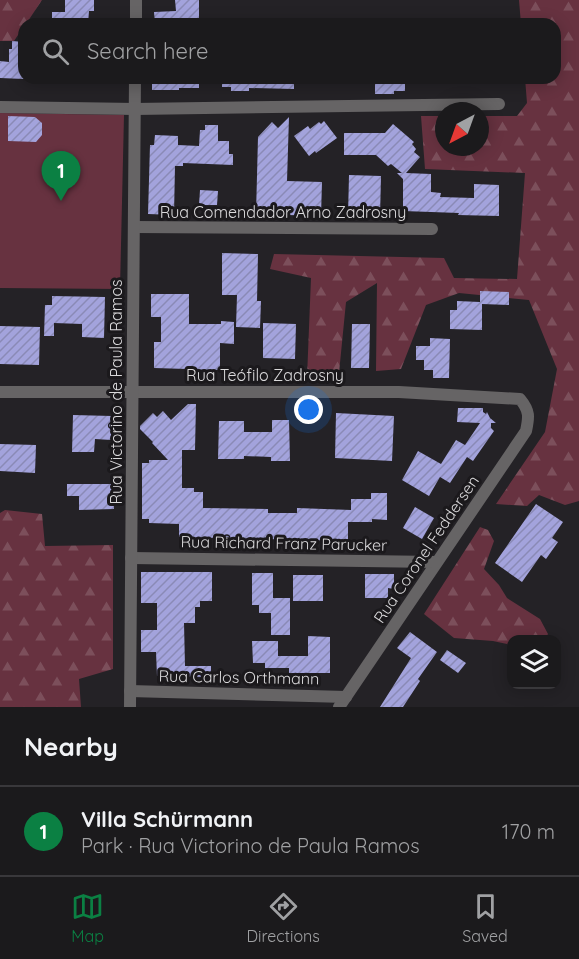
<!DOCTYPE html>
<html lang="en">
<head>
<meta charset="utf-8">
<style>
	:root { --surface:#1b1a1c; --page:#282729; --text:#f1f3f6; --muted:#a0a1a3; --line:#39383b; --accent:#0b8043 }
	body { margin:0; font-family:Quicksand,sans-serif; background:var(--page); color:var(--text) }
	.controls { position:absolute; right:18px; bottom:18px; display:grid; overflow:hidden; border-radius:12px; box-shadow:0 3px 15px #0003 }
	.controls button { width:54px; height:54px; display:grid; place-items:center; padding:0; border:0; border-bottom:2px solid var(--line); background:var(--surface); color:var(--text); font:30px sans-serif }
	.compass { position:absolute; left:435px; top:102px; width:54px; height:54px; border-radius:50%; background:var(--surface); box-shadow:0 3px 15px #0003; rotate:221deg }
	.you { position:absolute; left:309px; top:410px; width:21px; height:21px; margin:-15px; border:4px solid #fff; border-radius:50%; background:#1a73e8; box-shadow:0 0 0 9px #1a73e833 }
	.badge { display:grid; place-items:center; width:39px; height:39px; border-radius:50%; background:var(--accent); color:#fff; font-size:20px; font-weight:700 }
	.pin { position:absolute; translate:-50% -50px; filter:drop-shadow(0 2px 3px #0008) }
	.pin::after { content:''; position:absolute; top:32px; width:21px; height:18px; background:inherit; clip-path:polygon(0 0,100% 0,50% 100%) }
	.list { margin:0; padding:0; list-style:none }
	h2 { display:flex; justify-content:space-between; align-items:center; height:78px; margin:0; padding:0 24px; font-size:26px }
	h2 small { font-size:20px; font-weight:400; color:var(--muted) }
	.list li { display:grid; grid-template-columns:39px 1fr auto; gap:18px; align-items:center; box-sizing:border-box; height:90px; padding:0 24px; border-top:2px solid var(--line) }
	.list b { display:block; font-size:22px; white-space:nowrap }
	.list p { margin:0; font-size:20px; white-space:nowrap; color:var(--muted) }
	.list em { font-size:20px; font-style:normal; color:var(--muted) }
	.icon { flex:none; width:33px; height:33px; fill:none; stroke:currentColor; stroke-width:2; stroke-linecap:round; stroke-linejoin:round }
	.map { position:relative; flex:none; width:579px; height:707px; overflow:hidden }
	.search { position:absolute; background:var(--surface); box-shadow:0 3px 15px #0003; left:18px; right:18px; top:18px; height:66px; display:flex; align-items:center; gap:15px; box-sizing:border-box; padding:0 21px; border-radius:18px; color:var(--muted); font-size:22px }
	.sheet { height:168px; background:var(--surface) }
	nav { display:flex; justify-content:space-around; align-items:center; box-sizing:border-box; height:84px; border-top:2px solid var(--line); background:var(--surface); font-size:16px; color:var(--muted) }
	nav a { display:grid; justify-items:center; gap:3px }
	nav .on { color:var(--accent) }
	.map>svg:first-child { display:block }
	.forest { fill:url(#forest-firs) }
	.garden { fill:#673240 }
	.building { fill:url(#building-hatch) }
	.lines { fill:none; stroke-linecap:round; stroke-linejoin:round }
	.minor { stroke:#666465; stroke-width:12 }
	.labels { text-anchor:middle; dominant-baseline:central; stroke-width:6; stroke-linejoin:round; paint-order:stroke }
	.street-label { font-size:16px; fill:#dad9db; stroke:#1b191c }
</style>
</head>
<body>
<div class="map">
<svg width="579" height="707" viewBox="0 0 579 707">
	<defs>
		<pattern id="forest-firs" width="22" height="20" patternUnits="userSpaceOnUse" patternTransform="scale(1.5)"><rect width="22" height="20" fill="#673240"/><path d="M5 1l3.5 6h-7zM16 11l3.5 6h-7z" fill="#7c4f5b"/></pattern>
		<pattern id="building-hatch" width="6" height="6" patternUnits="userSpaceOnUse" patternTransform="scale(1.5)"><rect width="6" height="6" fill="#a3a3dc"/><path d="M-1 1l2-2M0 6l6-6M5 7l2-2" fill="none" stroke="#8a8ab6"/></pattern>
	</defs>
	<rect width="100%" height="100%" fill="#242226"/>
	<!-- forest -->
	<g class="forest">
		<polygon points="0,0 42,0 26,24 24,24 24,26 14,41 0,41"/>
		<polygon points="519,0 579,0 579,501 565,505 539,495 527,506 496,504 545,432 557,369 529,300 459,293 426,305 401,369 376,371 377,283 346,302 339,373 307,378 311,278 270,269 274,254 444,258 454,278 517,279 525,173 425,169 421,116 444,116 444,147 480,147 480,116 517,116 527,103 525,78 555,78 555,24 521,24"/>
		<polygon points="5,510 42,514 45,546 113,545 113,669 79,679 81,707 0,707 0,513"/>
		<polygon points="480,527 488,530 494,541 484,569 499,585 507,598 540,619 548,634 545,639 512,640 511,647 507,644 493,641 454,638 424,614"/>
	</g>
	<!-- garden -->
	<polygon class="garden" points="0,113 124,115 120,289 0,288"/>
	<!-- building -->
	<g class="building">
		<polygon points="65,0 94,0 94,11 89,11 88,24 52,24 52,12 65,12"/>
		<polygon points="175,0 199,0 199,24 155,24 154,12 176,11"/>
		<polygon points="12,41 24,42 24,79 0,78 0,61 9,62 9,49 12,49"/>
		<polygon points="152,78 199,78 199,88 179,88 179,90 152,90"/>
		<polygon points="222,78 294,78 294,89 249,88 249,91 231,91 231,87 222,87"/>
		<polygon points="375,78 405,78 405,91 394,91 394,94 375,94"/>
		<polygon points="8,116 35,117 42,123 42,135 36,142 8,141"/>
		<polygon points="289,117 287,181 322,182 321,216 256,214 258,137 272,122 278,128"/>
		<polygon points="324,121 337,138 316,153 315,151 309,156 294,136 308,126 310,129 319,122 321,124"/>
		<polygon points="393,124 414,142 412,144 416,149 414,152 420,157 406,173 431,174 431,192 441,193 440,197 474,198 474,184 499,185 499,216 458,215 459,213 403,211 403,179 397,173 402,173 391,164 388,166 376,155 344,155 344,133 385,133"/>
		<polygon points="205,125 218,125 218,141 229,141 229,154 233,154 233,165 183,163 183,166 175,166 174,215 148,214 150,145 154,145 155,135 178,136 178,145 199,146 200,130 205,130"/>
		<polygon points="349,175 381,176 380,217 348,216"/>
		<polygon points="200,190 218,191 217,205 199,205"/>
		<polygon points="222,253 258,254 257,301 261,301 260,328 236,327 237,295 222,295"/>
		<polygon points="480,291 509,292 509,305 482,304 482,330 450,329 450,310 457,310 457,301 480,302"/>
		<polygon points="151,294 189,294 189,324 221,324 221,321 234,322 234,344 220,343 220,370 154,368 154,342 161,342 161,317 151,317"/>
		<polygon points="52,296 105,297 104,338 82,337 82,324 54,323 54,336 44,336 45,305 52,305"/>
		<polygon points="263,323 296,324 295,359 263,358"/>
		<polygon points="352,324 370,324 369,368 351,368"/>
		<polygon points="0,326 40,327 39,365 0,364"/>
		<polygon points="430,338 450,339 449,378 433,378 433,370 424,370 424,360 416,360 416,346 430,346"/>
		<polygon points="188,404 196,404 195,450 182,450 182,488 194,488 194,492 203,492 203,508 268,509 268,513 297,513 297,508 351,510 351,499 371,499 371,493 387,493 387,520 372,519 372,522 348,522 348,541 179,537 179,524 149,523 149,519 142,519 142,463 149,463 149,460 168,460 152,443 153,442 140,429 140,426 153,413 157,417 163,411 171,420"/>
		<polygon points="458,408 483,408 483,412 486,414 487,412 490,418 496,423 491,423 491,428 494,431 473,461 467,457 450,483 440,477 429,496 402,480 418,451 441,464 456,440 465,445 480,423 457,422"/>
		<polygon points="336,413 394,416 392,461 335,458"/>
		<polygon points="73,415 112,416 111,440 95,439 94,452 72,452"/>
		<polygon points="272,420 289,420 290,461 271,461 271,457 244,456 244,459 218,459 219,421 244,421 244,432 272,432"/>
		<polygon points="0,444 36,445 35,473 0,471"/>
		<polygon points="67,484 113,484 114,509 79,510 79,496 67,496"/>
		<polygon points="536,504 563,522 552,538 558,542 546,559 541,555 522,582 495,563"/>
		<polygon points="415,507 434,518 422,539 403,528"/>
		<polygon points="141,572 212,572 212,601 200,601 200,607 195,607 195,623 184,623 185,666 211,666 211,677 157,676 156,652 141,652 141,630 157,630 157,603 141,603"/>
		<polygon points="252,573 273,573 273,598 290,598 290,635 271,635 271,613 259,613 259,605 252,605"/>
		<polygon points="365,574 394,574 394,589 388,588 388,598 365,598"/>
		<rect x="293" y="575" width="30" height="26"/>
		<polygon points="410,632 437,652 418,679 420,681 403,707 380,707 411,658 397,648"/>
		<polygon points="308,636 330,637 330,673 289,673 289,668 265,668 265,663 253,663 252,641 278,641 278,656 308,656"/>
		<polygon points="447,650 466,663 458,673 440,660"/>
	</g>
	<g class="lines">
		<!-- minor -->
		<g class="minor">
			<polyline points="136,24 136,0"/>
			<polyline points="0,107 135,109 499,104"/>
			<polyline points="134,227 432,229"/>
			<path d="M 0,392 L 399,392 L 520,399 C 530,411 529,417 526,431 L 339,707"/>
			<polyline points="131,558 436,562"/>
			<polyline points="130,691 346,697"/>
			<polyline points="130,707 135,78"/>
		</g>
	</g>
	<g class="labels">
		<!-- street labels -->
		<g class="street-label">
			<text x="283" y="212">Rua Comendador Arno Zadrosny</text>
			<text x="265" y="375">Rua Teófilo Zadrosny</text>
			<text transform="translate(116 392) rotate(-90)">Rua Victorino de Paula Ramos</text>
			<text transform="translate(284 543) rotate(1)">Rua Richard Franz Parucker</text>
			<text transform="translate(426 549) rotate(-56)">Rua Coronel Feddersen</text>
			<text transform="translate(239 677) rotate(1)">Rua Carlos Orthmann</text>
		</g>
	</g>
</svg>
<div class="controls">
<button><svg class="icon" aria-label="layers" viewBox="0 0 24 24"><path d="M12 4l9 5-9 5-9-5zM3 14l9 5 9-5"/></svg></button>
</div>
<svg class="compass" viewBox="-18 -18 36 36"><path d="M0-13l5 13h-10z" fill="#e53935"/><path d="M0 13l5-13h-10z" fill="#a0a1a3"/></svg>
<div class="you"></div>
<div class="pin badge" style="left:61px;top:201px">1</div>
<div class="search"><svg class="icon" aria-label="search" viewBox="0 0 24 24"><circle cx="10" cy="10" r="6"/><path d="M15 15l6 6"/></svg>Search here</div>
</div>
<section class="sheet">
<h2>Nearby<small></small></h2>
<ul class="list">
<li><span class="badge">1</span><div><b>Villa Schürmann</b><p>Park · Rua Victorino de Paula Ramos</p></div><em>170 m</em></li>
</ul>
</section>
<nav>
<a class="on"><svg class="icon" aria-label="map" viewBox="0 0 24 24"><path d="M3 6l6-2 6 2 6-2v14l-6 2-6-2-6 2zM9 4v14M15 6v14"/></svg>Map</a>
<a><svg class="icon" aria-label="directions" viewBox="0 0 24 24"><path d="M12 3l9 9-9 9-9-9zM9 14v-3h6M13 9l2 2-2 2"/></svg>Directions</a>
<a><svg class="icon" aria-label="saved" viewBox="0 0 24 24"><path d="M7 4h10v16l-5-4-5 4z"/></svg>Saved</a>
</nav>
</body>
</html>
